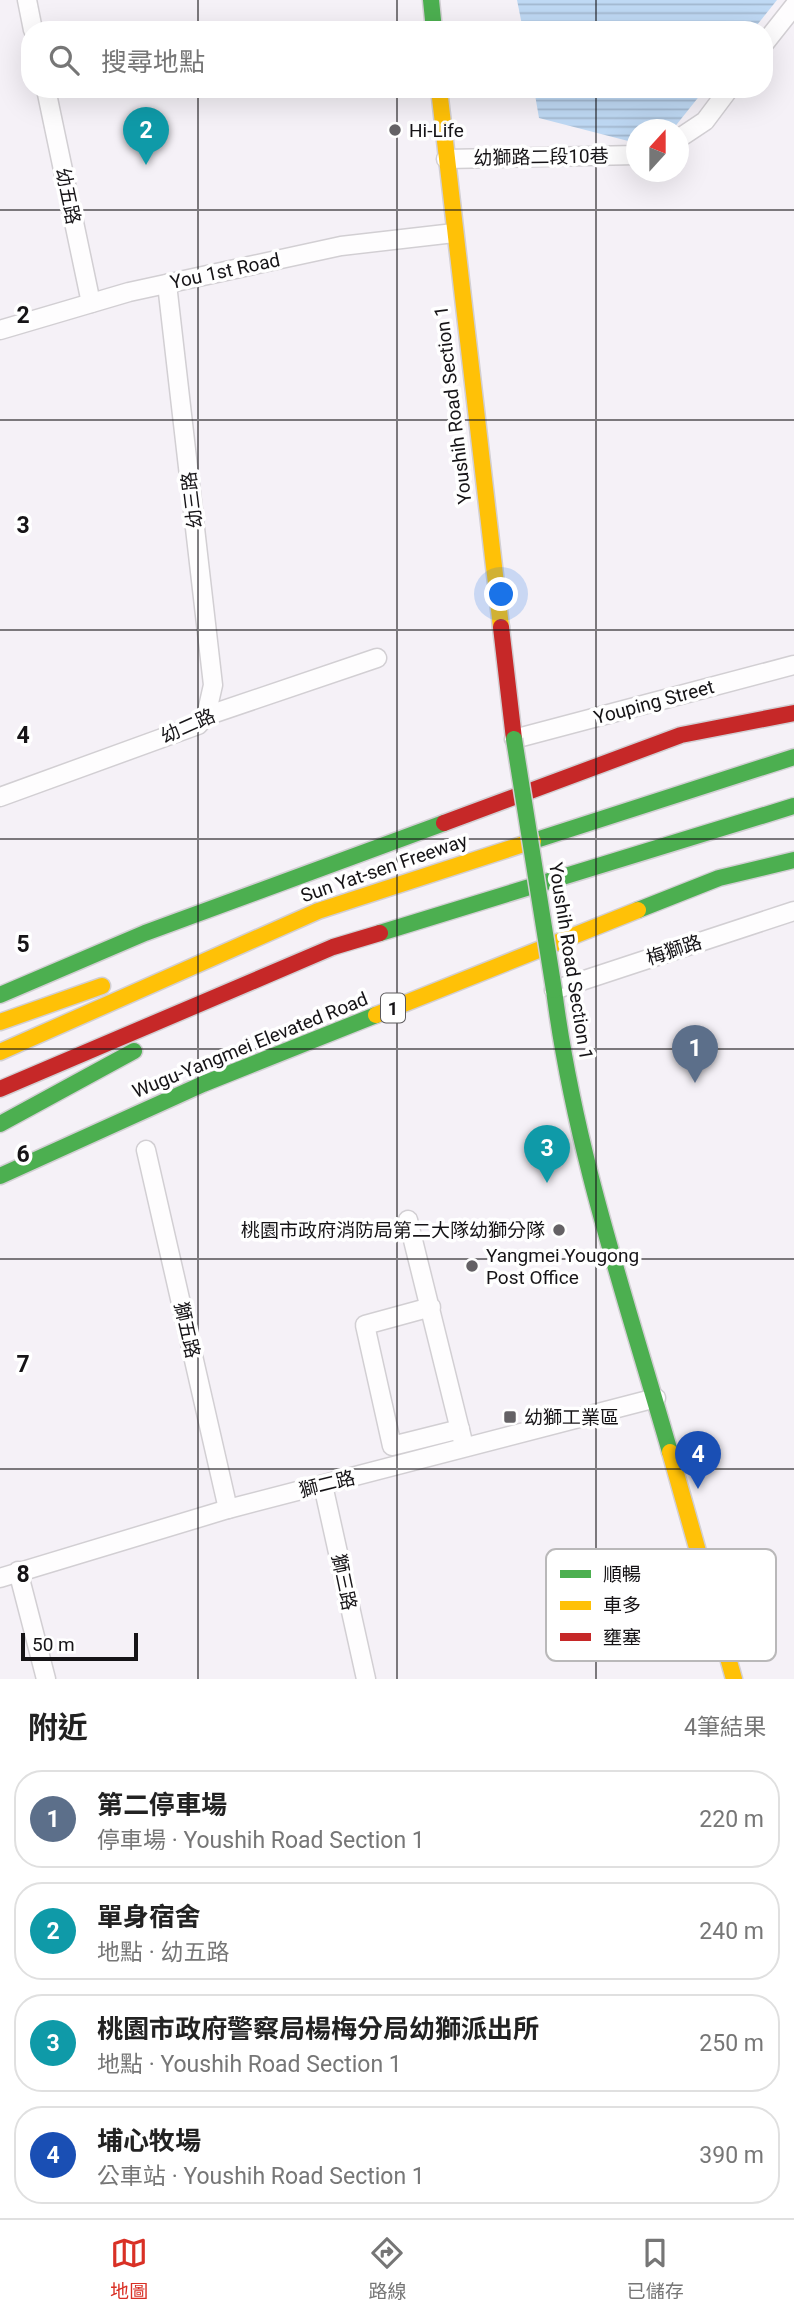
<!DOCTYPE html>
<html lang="zh-TW">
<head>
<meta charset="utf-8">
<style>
	:root { --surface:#fff; --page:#f2f2f2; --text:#222; --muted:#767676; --line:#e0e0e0; --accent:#d93025 }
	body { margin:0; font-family:Roboto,"Noto Sans TC",sans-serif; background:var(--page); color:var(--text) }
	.compass { position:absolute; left:626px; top:119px; width:63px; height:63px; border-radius:50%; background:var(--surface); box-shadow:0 7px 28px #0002; rotate:21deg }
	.scale { position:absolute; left:21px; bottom:18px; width:117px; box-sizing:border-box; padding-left:7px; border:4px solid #161417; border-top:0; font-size:19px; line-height:24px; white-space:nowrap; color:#161417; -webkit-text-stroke:5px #fff; paint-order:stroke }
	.you { position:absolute; left:502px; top:595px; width:24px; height:24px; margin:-18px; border:5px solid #fff; border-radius:50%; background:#1a73e8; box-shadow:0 0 0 10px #1a73e833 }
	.badge { display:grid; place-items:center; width:46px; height:46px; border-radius:50%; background:var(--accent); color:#fff; font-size:23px; font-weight:700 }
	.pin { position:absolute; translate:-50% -58px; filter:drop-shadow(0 2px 4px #0008) }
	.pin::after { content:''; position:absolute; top:37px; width:24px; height:21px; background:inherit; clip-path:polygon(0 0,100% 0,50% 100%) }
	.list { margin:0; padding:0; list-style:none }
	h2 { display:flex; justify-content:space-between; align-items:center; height:91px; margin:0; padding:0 28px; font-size:30px }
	h2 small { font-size:23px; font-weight:400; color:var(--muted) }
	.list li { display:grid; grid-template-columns:46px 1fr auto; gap:21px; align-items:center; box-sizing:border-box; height:98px; margin:0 14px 14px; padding:0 14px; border:2px solid var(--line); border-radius:28px }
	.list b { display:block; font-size:26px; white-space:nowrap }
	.list p { margin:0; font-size:23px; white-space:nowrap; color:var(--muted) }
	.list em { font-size:23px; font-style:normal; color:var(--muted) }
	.icon { flex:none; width:38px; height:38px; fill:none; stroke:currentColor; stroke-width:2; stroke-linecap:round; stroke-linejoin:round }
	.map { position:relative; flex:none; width:794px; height:1679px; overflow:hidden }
	.search { position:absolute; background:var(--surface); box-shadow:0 7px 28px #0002; left:21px; right:21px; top:21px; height:77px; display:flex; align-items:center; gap:18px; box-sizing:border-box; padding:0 24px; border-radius:28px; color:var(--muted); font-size:26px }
	.sheet { height:539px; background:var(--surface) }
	nav { display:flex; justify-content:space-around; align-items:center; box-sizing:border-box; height:98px; border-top:2px solid var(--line); background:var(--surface); font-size:19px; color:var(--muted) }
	nav a { display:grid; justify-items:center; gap:4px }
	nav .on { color:var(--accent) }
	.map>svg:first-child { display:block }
	.water { fill:url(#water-rules) }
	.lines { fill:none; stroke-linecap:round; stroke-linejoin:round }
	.street-casing { stroke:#d2cfd3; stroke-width:21 }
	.fast-casing { stroke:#d2cfd3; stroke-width:19 }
	.slow-casing { stroke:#d2cfd3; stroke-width:19 }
	.jam-casing { stroke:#d2cfd3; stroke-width:19 }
	.street { stroke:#fefdfe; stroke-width:18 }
	.fast { stroke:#4caf50; stroke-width:16 }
	.slow { stroke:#ffc107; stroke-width:16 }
	.jam { stroke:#c62828; stroke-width:16 }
	.fast-bridge-casing { stroke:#d2cfd3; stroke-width:19; stroke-linecap:butt }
	.fast-bridge { stroke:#4caf50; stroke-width:16 }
	.grid { fill:none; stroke:#161417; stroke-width:2; stroke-opacity:0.55 }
	.poi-dot { fill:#646165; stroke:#fff; stroke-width:2.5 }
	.labels { text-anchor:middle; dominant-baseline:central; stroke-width:7; stroke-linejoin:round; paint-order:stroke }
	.shield { fill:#fff; stroke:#5c5a5d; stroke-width:2 }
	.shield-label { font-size:18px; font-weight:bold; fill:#161417 }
	.poi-label { font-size:19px; fill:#161417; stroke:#fff; text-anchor:start }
	.street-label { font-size:19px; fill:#161417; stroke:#fff }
	.key { fill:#fff; stroke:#b9b8b9; stroke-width:2 }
	.key-label { font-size:19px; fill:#161417 }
	.grid-label { font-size:23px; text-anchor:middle; font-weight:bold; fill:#161417; stroke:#fff; stroke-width:7; stroke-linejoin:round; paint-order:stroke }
</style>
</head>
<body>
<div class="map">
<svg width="794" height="1679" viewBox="0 0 794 1679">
	<defs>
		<pattern id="water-rules" width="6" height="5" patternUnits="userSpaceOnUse" patternTransform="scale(1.75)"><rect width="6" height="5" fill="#bfd9f4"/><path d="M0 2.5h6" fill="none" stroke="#a3b9d0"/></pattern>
	</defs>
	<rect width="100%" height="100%" fill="#f5f1f7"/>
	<!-- water -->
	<g class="water">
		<polygon points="517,0 777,0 753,30 523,30"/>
		<polygon points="534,89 705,89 673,129 636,130 636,143 539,118"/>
	</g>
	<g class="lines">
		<!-- street casing -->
		<g class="street-casing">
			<g id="street">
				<polyline points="27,0 33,30"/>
				<polyline points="764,44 794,6"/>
				<polyline points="46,89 91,303"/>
				<polyline points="678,139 705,121 729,89"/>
				<polyline points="446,159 636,155"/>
				<polyline points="167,284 213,685 206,716"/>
				<polyline points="0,330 129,292 341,246 454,233"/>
				<polyline points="514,739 794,665"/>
				<polyline points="0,797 198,725 206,716 377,658"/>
				<polyline points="554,990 794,911"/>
				<polyline points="146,1150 228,1509"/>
				<polyline points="408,1220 462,1438"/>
				<polyline points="431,1307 365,1325 392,1446 460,1429"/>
				<polyline points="323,1485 366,1679"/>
				<polyline points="18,1571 46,1679"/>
				<polyline points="0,1578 228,1509 656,1398"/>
			</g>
		</g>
		<!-- fast casing -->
		<g class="fast-casing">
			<g id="fast">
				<polyline points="431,0 434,30"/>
				<polyline points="533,841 794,757"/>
				<polyline points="638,910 719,878 794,860"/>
				<polyline points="380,933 794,806"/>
				<path d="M 554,990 C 574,1148 626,1299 670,1452"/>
				<polyline points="0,995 145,933 444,823"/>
				<polyline points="0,1124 134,1051"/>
				<polyline points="0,1176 203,1084 376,1015"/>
			</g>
		</g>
		<!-- slow casing -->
		<g class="slow-casing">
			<g id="slow">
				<polyline points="439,89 501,627"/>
				<polyline points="376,1015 638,910"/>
				<polyline points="0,1022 102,986"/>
				<polyline points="0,1052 318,911 533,841"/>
				<polyline points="670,1452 734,1679"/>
			</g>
		</g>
		<!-- jam casing -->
		<g class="jam-casing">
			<g id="jam">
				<polyline points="501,627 514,739"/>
				<polyline points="444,823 681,735 794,713"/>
				<polyline points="0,1089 333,947 380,933"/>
			</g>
		</g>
		<!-- street -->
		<use href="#street" class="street"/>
		<!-- fast -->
		<use href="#fast" class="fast"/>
		<!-- slow -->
		<use href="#slow" class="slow"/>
		<!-- jam -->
		<use href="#jam" class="jam"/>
		<!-- fast-bridge casing -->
		<g class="fast-bridge-casing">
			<polyline id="fast-bridge" points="514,739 554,990"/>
		</g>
		<!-- fast-bridge -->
		<use href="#fast-bridge" class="fast-bridge"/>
	</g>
	<!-- grid -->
	<path class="grid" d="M 198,0 L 198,30M 397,0 L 397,30M 596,0 L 596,30M 198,89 L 198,1679M 397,89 L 397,1679M 596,89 L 596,1679M 0,210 L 794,210M 0,420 L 794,420M 0,630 L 794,630M 0,839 L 794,839M 0,1049 L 794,1049M 0,1259 L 794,1259M 0,1469 L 794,1469"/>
	<!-- markers -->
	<g class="poi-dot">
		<circle cx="395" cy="130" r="7"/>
		<circle cx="559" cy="1230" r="7"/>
		<circle cx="472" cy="1266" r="7"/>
		<rect x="503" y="1410" width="14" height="14" rx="3.5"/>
	</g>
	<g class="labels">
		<!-- shield labels -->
		<rect class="shield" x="381" y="993.5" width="24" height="29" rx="5"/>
		<g class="shield-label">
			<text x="393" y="1008">1</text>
		</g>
		<!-- poi labels -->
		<g class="poi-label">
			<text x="409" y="130">Hi-Life</text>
			<text x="545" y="1230" text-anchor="end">桃園市政府消防局第二大隊幼獅分隊</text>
			<text x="486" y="1255">Yangmei Yougong<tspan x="486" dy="22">Post Office</tspan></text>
			<text x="524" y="1417">幼獅工業區</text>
		</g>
		<!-- street labels -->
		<g class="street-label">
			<text transform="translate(541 157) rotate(-1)">幼獅路二段10巷</text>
			<text transform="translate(68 196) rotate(78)">幼五路</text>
			<text transform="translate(225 271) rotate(-12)">You 1st Road</text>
			<text transform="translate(453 405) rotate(-97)">Youshih Road Section 1</text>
			<text transform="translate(192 500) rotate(-97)">幼三路</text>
			<text transform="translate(654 702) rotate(-15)">Youping Street</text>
			<text transform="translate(188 726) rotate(-24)">幼二路</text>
			<text transform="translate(384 868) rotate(-19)">Sun Yat-sen Freeway</text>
			<text transform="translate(674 950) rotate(-18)">梅獅路</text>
			<text transform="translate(571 961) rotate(81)">Youshih Road Section 1</text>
			<text transform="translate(250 1045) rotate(-22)">Wugu-Yangmei Elevated Road</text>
			<text transform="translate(187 1330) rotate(77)">獅五路</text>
			<text transform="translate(327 1484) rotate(-14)">獅二路</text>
			<text transform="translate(344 1582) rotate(78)">獅三路</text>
		</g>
	</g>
	<!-- legend -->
	<rect x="546" y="1549" width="230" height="112" rx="10" class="key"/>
	<rect x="560" y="1570" width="31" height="8" fill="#4caf50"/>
	<rect x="560" y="1601" width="31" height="9" fill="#ffc107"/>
	<rect x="560" y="1633" width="31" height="8" fill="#c62828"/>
	<g class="key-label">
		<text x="603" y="1581">順暢</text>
		<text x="603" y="1612">車多</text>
		<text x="603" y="1644">壅塞</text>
	</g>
	<g class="grid-label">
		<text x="23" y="323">2</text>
		<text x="23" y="533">3</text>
		<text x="23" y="743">4</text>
		<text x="23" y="952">5</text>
		<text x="23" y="1162">6</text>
		<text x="23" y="1372">7</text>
		<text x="23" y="1582">8</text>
	</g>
</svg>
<svg class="compass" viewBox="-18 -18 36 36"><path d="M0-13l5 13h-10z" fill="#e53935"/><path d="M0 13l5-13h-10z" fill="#767676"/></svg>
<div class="scale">50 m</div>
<div class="you"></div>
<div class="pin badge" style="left:695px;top:1083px;background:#5c6f8a">1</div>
<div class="pin badge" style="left:146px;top:165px;background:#0f9aa8">2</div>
<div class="pin badge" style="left:547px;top:1183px;background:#0f9aa8">3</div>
<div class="pin badge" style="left:698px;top:1489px;background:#1a4fb4">4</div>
<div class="search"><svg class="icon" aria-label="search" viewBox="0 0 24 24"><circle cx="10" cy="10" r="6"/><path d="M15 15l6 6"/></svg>搜尋地點</div>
</div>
<section class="sheet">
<h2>附近<small>4筆結果</small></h2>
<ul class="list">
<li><span class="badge" style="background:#5c6f8a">1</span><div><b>第二停車場</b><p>停車場 · Youshih Road Section 1</p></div><em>220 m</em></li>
<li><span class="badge" style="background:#0f9aa8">2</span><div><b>單身宿舍</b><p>地點 · 幼五路</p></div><em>240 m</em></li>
<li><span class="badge" style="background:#0f9aa8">3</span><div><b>桃園市政府警察局楊梅分局幼獅派出所</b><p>地點 · Youshih Road Section 1</p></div><em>250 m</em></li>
<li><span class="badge" style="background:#1a4fb4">4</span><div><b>埔心牧場</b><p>公車站 · Youshih Road Section 1</p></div><em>390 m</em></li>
</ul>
</section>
<nav>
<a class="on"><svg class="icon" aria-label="map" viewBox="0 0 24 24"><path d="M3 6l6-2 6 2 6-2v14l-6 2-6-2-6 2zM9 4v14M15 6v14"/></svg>地圖</a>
<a><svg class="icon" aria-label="directions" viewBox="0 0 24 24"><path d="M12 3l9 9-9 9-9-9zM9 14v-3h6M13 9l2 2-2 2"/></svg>路線</a>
<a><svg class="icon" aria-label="saved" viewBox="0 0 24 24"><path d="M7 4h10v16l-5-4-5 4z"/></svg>已儲存</a>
</nav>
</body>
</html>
